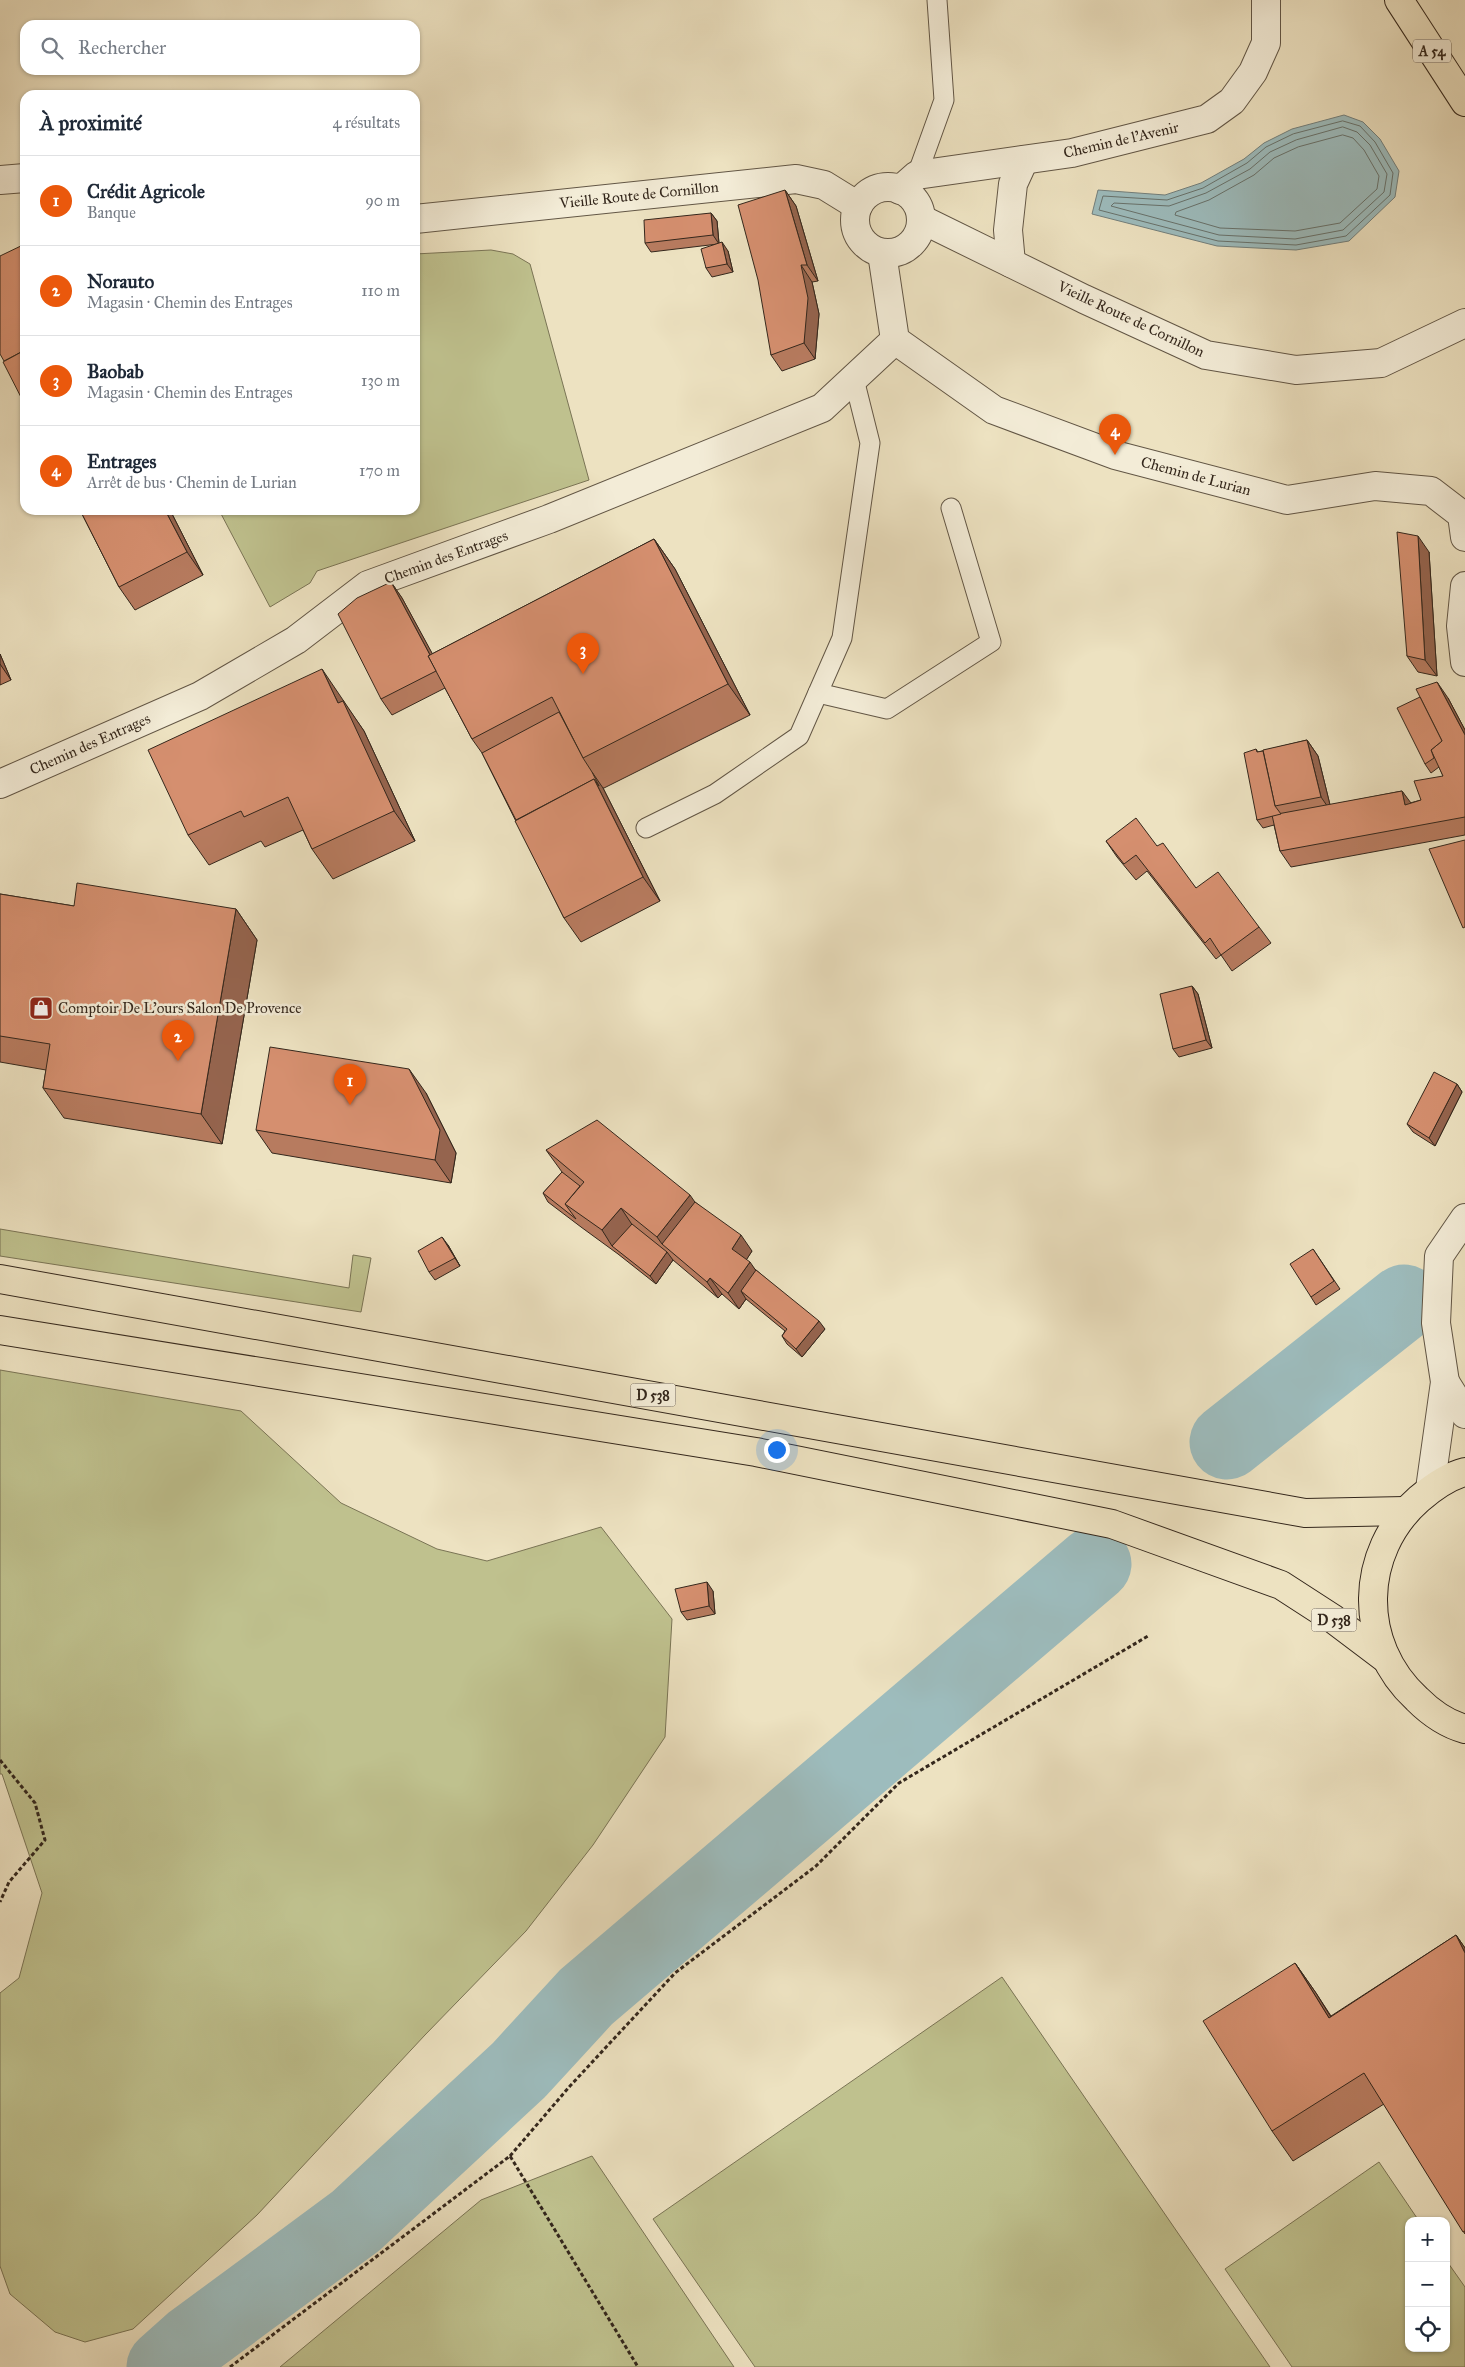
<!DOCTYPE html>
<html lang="fr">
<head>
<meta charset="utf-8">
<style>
	:root { --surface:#fff; --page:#f2f2f3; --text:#1f2937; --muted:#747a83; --line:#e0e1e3; --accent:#ea580c }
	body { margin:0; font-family:"IM FELL Great Primer",serif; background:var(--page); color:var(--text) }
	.controls { position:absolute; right:15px; bottom:15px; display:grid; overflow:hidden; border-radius:10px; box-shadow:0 1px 4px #0004 }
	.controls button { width:45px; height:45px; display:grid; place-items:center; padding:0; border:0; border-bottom:1px solid var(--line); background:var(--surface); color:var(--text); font:25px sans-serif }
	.you { position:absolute; left:776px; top:1449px; width:18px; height:18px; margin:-12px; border:4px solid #fff; border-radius:50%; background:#1a73e8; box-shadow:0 0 0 8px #1a73e833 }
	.badge { display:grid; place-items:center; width:32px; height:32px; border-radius:50%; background:var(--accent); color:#fff; font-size:16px; font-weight:700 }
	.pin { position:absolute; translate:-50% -41px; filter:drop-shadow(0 1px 2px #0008) }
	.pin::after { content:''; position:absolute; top:26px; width:18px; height:15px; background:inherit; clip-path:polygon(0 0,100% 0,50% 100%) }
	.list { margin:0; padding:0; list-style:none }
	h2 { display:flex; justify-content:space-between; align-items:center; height:65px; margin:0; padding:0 20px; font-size:21px }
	h2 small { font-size:16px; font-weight:400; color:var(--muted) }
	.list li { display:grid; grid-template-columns:32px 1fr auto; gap:15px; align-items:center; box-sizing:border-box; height:90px; padding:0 20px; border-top:1px solid var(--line) }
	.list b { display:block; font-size:19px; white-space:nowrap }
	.list p { margin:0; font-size:16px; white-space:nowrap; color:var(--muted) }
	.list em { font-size:16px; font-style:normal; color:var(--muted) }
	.icon { flex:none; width:28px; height:28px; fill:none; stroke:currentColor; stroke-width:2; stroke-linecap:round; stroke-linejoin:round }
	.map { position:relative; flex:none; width:1465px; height:2367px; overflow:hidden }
	.search { position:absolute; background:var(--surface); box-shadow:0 1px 4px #0004; left:20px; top:20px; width:400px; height:55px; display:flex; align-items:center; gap:12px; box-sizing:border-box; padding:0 18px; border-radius:15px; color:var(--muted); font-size:19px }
	.panel { position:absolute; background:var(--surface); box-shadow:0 1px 4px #0004; left:20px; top:90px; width:400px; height:425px; border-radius:15px }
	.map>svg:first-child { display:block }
	.green { fill:#bfc18e; stroke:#7a7455 }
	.water { fill:#9dbcbd; stroke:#73807d }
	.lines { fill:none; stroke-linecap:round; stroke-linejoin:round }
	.shore { stroke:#68726c; stroke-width:1 }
	.river { stroke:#9dbcbd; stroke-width:75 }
	.lane-casing { stroke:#625645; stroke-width:21 }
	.street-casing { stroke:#625645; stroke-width:30 }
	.primary-casing { stroke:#34271c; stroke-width:30 }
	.highway-casing { stroke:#34271c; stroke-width:30 }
	.path { stroke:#34271c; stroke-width:3; stroke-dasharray:4 2.5; stroke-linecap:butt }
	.lane { stroke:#f3ecd7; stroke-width:19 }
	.street { stroke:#f3ecd7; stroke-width:28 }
	.primary { stroke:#ede2c1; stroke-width:28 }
	.highway { stroke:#ede2c1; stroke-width:28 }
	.wall { fill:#b77b5f; stroke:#34271c }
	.shaded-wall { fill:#95644e; stroke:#34271c }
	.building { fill:#d58f6f; stroke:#34271c }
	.labels { text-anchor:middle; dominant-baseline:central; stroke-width:5; stroke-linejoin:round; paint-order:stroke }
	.shield { fill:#f3ecd7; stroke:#6d6254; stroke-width:1 }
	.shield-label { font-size:14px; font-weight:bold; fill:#34271c }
	.street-label { font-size:15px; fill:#34271c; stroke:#f3ecd7 }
	.poi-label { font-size:15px; fill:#34271c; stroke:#f3ecd7; text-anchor:start }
</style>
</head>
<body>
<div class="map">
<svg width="1465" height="2367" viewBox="0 0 1465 2367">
	<rect width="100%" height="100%" fill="#ede2c1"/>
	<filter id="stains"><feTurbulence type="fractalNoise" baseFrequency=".004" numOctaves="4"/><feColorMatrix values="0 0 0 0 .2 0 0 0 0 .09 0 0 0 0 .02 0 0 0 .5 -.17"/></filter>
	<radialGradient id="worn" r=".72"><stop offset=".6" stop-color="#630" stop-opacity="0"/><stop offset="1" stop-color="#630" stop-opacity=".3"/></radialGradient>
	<!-- green -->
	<g class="green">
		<polygon points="491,250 513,254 530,264 589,480 317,571 310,583 270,607 219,510 415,510 415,254"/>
		<polygon points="0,1229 349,1288 353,1255 371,1258 361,1312 0,1256"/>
		<polygon points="0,1370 241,1411 341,1503 437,1549 487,1561 601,1527 672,1619 665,1737 593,1845 526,1931 425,2035 257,2215 133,2329 85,2342 55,2332 10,2294 0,2266 0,1993 19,1978 42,1893 2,1774 0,1774"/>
		<polygon points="1002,1977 1270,2367 755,2367 653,2219"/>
		<polygon points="592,2156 734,2367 280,2367 481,2200"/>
		<polygon points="1379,2162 1419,2221 1409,2221 1409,2348 1446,2348 1446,2260 1465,2287 1465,2367 1292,2367 1225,2269"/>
	</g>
	<!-- water -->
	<polygon class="water" points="1344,115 1363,122 1380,139 1399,171 1395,197 1349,241 1296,250 1217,246 1092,214 1098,190 1165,195 1201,183 1244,159 1264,143 1292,129"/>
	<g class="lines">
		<!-- shore -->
		<g class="shore">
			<polygon points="1343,121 1360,126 1375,142 1393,173 1390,195 1346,236 1296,245 1218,241 1099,210 1103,196 1167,200 1203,188 1247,163 1266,147 1293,134"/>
			<polygon points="1343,127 1357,132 1370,145 1387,174 1384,192 1343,230 1295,239 1219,235 1111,206 1114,203 1169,206 1206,193 1250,169 1270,152 1296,140"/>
			<polygon points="1343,135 1353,138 1364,150 1379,176 1377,189 1340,223 1295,231 1220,228 1175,215 1176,212 1209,200 1254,175 1274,158 1298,147"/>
		</g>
		<!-- river -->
		<g class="river">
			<polyline points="1227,1442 1404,1302"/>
			<polyline points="164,2367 192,2342 356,2221 519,2070 586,1997 1094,1564"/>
		</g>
		<!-- lane casing -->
		<g class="lane-casing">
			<g id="lane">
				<polyline points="917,175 944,100 937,0"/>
				<polyline points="818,693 887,709 991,642 951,508"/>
				<polyline points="646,828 715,794 799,736 842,638 870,443 854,379"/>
			</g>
		</g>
		<!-- street casing -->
		<g class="street-casing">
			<g id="street">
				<polyline points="0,180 25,178"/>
				<circle cx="888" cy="220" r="33"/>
				<polyline points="900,190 917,175 1072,153 1207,119 1232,101 1253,72 1266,43 1266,0"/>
				<polyline points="415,219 796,179 824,185 858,206"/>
				<polyline points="921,219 1084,299 1206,355 1296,370 1381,363 1465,323"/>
				<polyline points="882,253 895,340 994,410 1115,455 1287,500 1375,486 1431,491 1462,515 1465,537"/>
				<polyline points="1011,263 1008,230 1013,184 1024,160"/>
				<polyline points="1465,586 1461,626 1465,662"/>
				<polyline points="0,784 200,696 296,640 368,585 549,519 822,408 895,340"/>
				<polyline points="1445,1382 1465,1414"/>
				<polyline points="1430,1489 1445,1382 1436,1323 1439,1256 1465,1218"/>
			</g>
		</g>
		<!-- primary casing -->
		<g class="primary-casing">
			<g id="primary">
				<polyline points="0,1279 1305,1513 1405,1511"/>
				<polyline points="0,1330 756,1452 1112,1524 1281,1585 1332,1618 1385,1658"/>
				<path d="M 1465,1472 C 1449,1476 1432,1488 1419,1499 C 1359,1552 1357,1644 1417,1699 C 1430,1712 1447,1724 1465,1729"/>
			</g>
		</g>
		<!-- highway casing -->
		<g class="highway-casing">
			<polyline id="highway" points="1399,0 1465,102"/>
		</g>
		<!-- path -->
		<g class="path">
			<polyline points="0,1760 35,1803 45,1840 9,1882 0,1902"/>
			<polyline points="510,2156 570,2086 675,1973 816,1866 899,1783 1148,1636"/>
			<polyline points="230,2367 510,2156 638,2367"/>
		</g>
		<!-- lane -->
		<use href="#lane" class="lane"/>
		<!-- street -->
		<use href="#street" class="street"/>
		<!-- primary -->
		<use href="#primary" class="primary"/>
		<!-- highway -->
		<use href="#highway" class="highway"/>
	</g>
	<!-- wall -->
	<g class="wall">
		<polygon points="785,190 796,206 818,281 812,282 819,314 815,359 782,371 771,355"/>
		<polygon points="711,213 717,221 719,243 728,251 733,272 712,277 706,268 718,244 651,252 645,243"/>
		<polygon points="80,510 170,510 203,575 135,610 119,587"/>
		<polygon points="654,539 675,569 750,715 604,788 603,788 660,901 581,942 564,918 482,753 472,739 445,688 392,715 381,699 391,582 402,598 432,654"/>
		<polygon points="1429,552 1437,676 1418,672 1407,656"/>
		<polygon points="0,654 11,680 0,685"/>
		<polygon points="1448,698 1465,730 1465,835 1291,867 1280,851 1274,825 1263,828 1257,820 1256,749 1258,752 1307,740 1318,756 1330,805 1402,791 1410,803 1421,800 1443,776 1439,767 1431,773 1425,764"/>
		<polygon points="343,700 345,704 364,731 415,841 333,879 312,849 303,830 265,847 261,841 209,865 188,835"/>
		<polygon points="1106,841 1157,846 1196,888 1259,927 1271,943 1232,971 1221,955 1216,959 1147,871 1136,880 1117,857"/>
		<polygon points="0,894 74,906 236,909 257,940 222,1144 64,1118 43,1088 46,1070 0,1062"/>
		<polygon points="1192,986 1198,994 1212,1048 1179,1057 1173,1049"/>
		<polygon points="1457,1084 1462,1092 1435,1146 1413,1132 1407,1124"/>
		<polygon points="426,1093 456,1153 451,1183 272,1153 256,1130"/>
		<polygon points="546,1150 695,1202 752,1251 746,1260 756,1270 825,1329 802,1357 787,1344 782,1336 785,1331 746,1299 739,1309 722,1294 718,1298 673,1260 656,1284 618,1254 581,1227 548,1202 543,1193 562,1172"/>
		<polygon points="448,1245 460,1266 435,1280 429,1272"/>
		<polygon points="1313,1249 1340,1289 1316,1305 1311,1297"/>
		<polygon points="713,1591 715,1614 687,1620 681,1612"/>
		<polygon points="1456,1935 1465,1948 1465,2234 1384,2104 1293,2161 1272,2131 1295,1963 1316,1993 1331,2016"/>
	</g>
	<!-- shaded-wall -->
	<g class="shaded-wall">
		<polygon points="785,190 796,206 818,281 807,265"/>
		<polygon points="711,213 717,221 719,244 713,235"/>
		<polygon points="722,242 728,251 733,272 727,264"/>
		<polygon points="801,265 812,282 819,314 815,359 804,343"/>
		<polygon points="165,510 170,510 203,575 187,552"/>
		<polygon points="1418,536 1429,552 1437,676 1425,660"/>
		<polygon points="654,539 675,569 750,715 728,684"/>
		<polygon points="391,582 402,598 450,686 438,670"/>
		<polygon points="0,654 11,680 0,664"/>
		<polygon points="322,669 364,731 415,841 394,811 338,703"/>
		<polygon points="1437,682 1448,698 1465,730 1465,735"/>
		<polygon points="1307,740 1318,756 1332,813 1321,797"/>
		<polygon points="592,772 603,788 660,901 643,877 594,779"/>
		<polygon points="1402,791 1414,807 1405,805"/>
		<polygon points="236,909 257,940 222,1144 201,1114"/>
		<polygon points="1192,986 1198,994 1212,1048 1206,1040"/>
		<polygon points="409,1069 426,1093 456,1153 451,1183 435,1160"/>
		<polygon points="1457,1084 1462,1092 1435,1146 1429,1138"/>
		<polygon points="690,1195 706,1218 662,1244 657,1237"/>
		<polygon points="621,1208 637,1232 612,1246 602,1230"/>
		<polygon points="741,1235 752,1251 743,1265 732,1249"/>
		<polygon points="442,1237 448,1245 460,1266 455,1258"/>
		<polygon points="667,1252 673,1260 656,1284 650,1276"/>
		<polygon points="750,1262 761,1278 741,1291 746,1299 739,1309 728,1293"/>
		<polygon points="710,1278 722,1294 718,1298 707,1282"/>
		<polygon points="819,1321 825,1329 802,1357 796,1349"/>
		<polygon points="707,1582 713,1591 715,1614 709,1606"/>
		<polygon points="1456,1935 1465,1948 1465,1953"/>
		<polygon points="1295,1963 1316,1993 1350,2048 1329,2018"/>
	</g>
	<!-- building -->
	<g class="building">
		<polygon points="785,190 807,265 801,265 808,298 804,343 771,355 758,280 738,205"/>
		<polygon points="711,213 713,235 645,243 644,220"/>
		<polygon points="722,242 727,264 706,268 701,249"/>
		<polygon points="25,244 25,350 4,361 0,354 0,256"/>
		<polygon points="25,350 25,405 3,362"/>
		<polygon points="80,510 165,510 187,552 119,587"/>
		<polygon points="1397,532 1418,536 1425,660 1407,656"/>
		<polygon points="654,539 728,684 583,758 552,697 472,739 428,656"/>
		<polygon points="391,582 430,655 428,656 436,671 381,699 338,614 357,598"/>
		<polygon points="322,669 338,703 343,701 394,811 312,849 288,797 244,817 241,811 188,835 148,750"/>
		<polygon points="1437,682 1465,735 1465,817 1280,851 1272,815 1402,791 1405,805 1421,800 1414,781 1443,776 1431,750 1442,741 1416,689"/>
		<polygon points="1420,697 1442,741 1431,750 1434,758 1425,764 1397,708"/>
		<polygon points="559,712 583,758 592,772 599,786 594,779 516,820 482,753"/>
		<polygon points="1307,740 1321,797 1275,806 1263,750"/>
		<polygon points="1256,749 1257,752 1263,751 1275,806 1281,814 1257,820 1244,753"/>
		<polygon points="594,779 643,877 564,918 515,821"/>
		<polygon points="1136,818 1157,846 1163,843 1196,888 1218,872 1259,927 1221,955 1210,938 1205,943 1136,855 1124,864 1106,841"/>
		<polygon points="1465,840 1465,927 1463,928 1429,849"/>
		<polygon points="77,883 236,909 201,1114 43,1088 50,1044 0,1036 0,894 74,906"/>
		<polygon points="1192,986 1206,1040 1173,1049 1160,994"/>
		<polygon points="270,1047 409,1069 440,1130 435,1160 256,1130"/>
		<polygon points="1434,1072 1457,1084 1429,1138 1407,1124"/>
		<polygon points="597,1120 690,1195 657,1237 621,1208 602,1230 565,1204 584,1182 546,1150"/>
		<polygon points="562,1172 580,1186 565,1204 576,1219 543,1193"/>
		<polygon points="695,1202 741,1235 732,1249 750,1262 728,1293 710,1278 707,1282 662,1244"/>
		<polygon points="632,1224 667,1252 650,1276 612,1246"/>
		<polygon points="442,1237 455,1258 429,1272 418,1251"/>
		<polygon points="1313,1249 1334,1281 1311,1297 1290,1264"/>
		<polygon points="756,1270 819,1321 796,1349 782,1336 787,1329 741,1291"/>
		<polygon points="707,1582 709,1606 681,1612 675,1589"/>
		<polygon points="1456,1935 1465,1953 1465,2231 1463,2232 1364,2073 1272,2131 1203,2021 1295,1963 1329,2018"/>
	</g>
	<!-- icons -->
	<defs>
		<g id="shop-square" transform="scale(1.25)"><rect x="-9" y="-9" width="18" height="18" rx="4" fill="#8f2418" stroke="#f3ecd7"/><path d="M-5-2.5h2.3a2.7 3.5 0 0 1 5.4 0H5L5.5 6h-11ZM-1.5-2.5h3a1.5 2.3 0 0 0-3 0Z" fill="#fff"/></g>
	</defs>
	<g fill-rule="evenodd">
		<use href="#shop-square" x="41" y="1008"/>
	</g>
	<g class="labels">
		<!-- shield labels -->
		<g class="shield">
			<rect x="1413" y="39.5" width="38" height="23" rx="4"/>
			<rect x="630.5" y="1383.5" width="45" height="23" rx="4"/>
			<rect x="1311.5" y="1608.5" width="45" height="23" rx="4"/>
		</g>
		<g class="shield-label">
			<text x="1432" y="51">A 54</text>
			<text x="653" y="1395">D 538</text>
			<text x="1334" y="1620">D 538</text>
		</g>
		<!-- street labels -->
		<g class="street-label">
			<text transform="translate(1121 140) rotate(-13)">Chemin de l'Avenir</text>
			<text transform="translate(639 195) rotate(-6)">Vieille Route de Cornillon</text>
			<text transform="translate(1131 319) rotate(25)">Vieille Route de Cornillon</text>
			<text transform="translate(1196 476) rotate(15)">Chemin de Lurian</text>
			<text transform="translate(446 557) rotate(-20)">Chemin des Entrages</text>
			<text transform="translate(90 744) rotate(-24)">Chemin des Entrages</text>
		</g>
		<!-- poi labels -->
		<g class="poi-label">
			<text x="58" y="1008">Comptoir De L'ours Salon De Provence</text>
		</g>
	</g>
	<rect width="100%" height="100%" filter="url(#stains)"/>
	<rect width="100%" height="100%" fill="url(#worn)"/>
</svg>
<div class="controls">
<button>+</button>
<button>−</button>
<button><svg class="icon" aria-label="locate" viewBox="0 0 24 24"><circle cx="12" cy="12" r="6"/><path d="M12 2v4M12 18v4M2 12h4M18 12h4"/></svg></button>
</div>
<div class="you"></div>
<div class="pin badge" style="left:350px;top:1105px">1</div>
<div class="pin badge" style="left:178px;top:1061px">2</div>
<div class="pin badge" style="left:583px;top:674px">3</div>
<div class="pin badge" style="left:1115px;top:455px">4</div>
<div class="search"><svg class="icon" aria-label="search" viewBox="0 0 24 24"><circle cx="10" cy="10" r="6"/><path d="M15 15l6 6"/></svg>Rechercher</div>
<section class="panel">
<h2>À proximité<small>4 résultats</small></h2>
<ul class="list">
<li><span class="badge">1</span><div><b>Crédit Agricole</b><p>Banque</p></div><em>90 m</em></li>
<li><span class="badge">2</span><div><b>Norauto</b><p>Magasin · Chemin des Entrages</p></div><em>110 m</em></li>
<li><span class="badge">3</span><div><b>Baobab</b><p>Magasin · Chemin des Entrages</p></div><em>130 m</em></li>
<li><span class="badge">4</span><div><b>Entrages</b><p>Arrêt de bus · Chemin de Lurian</p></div><em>170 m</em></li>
</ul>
</section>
</div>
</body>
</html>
